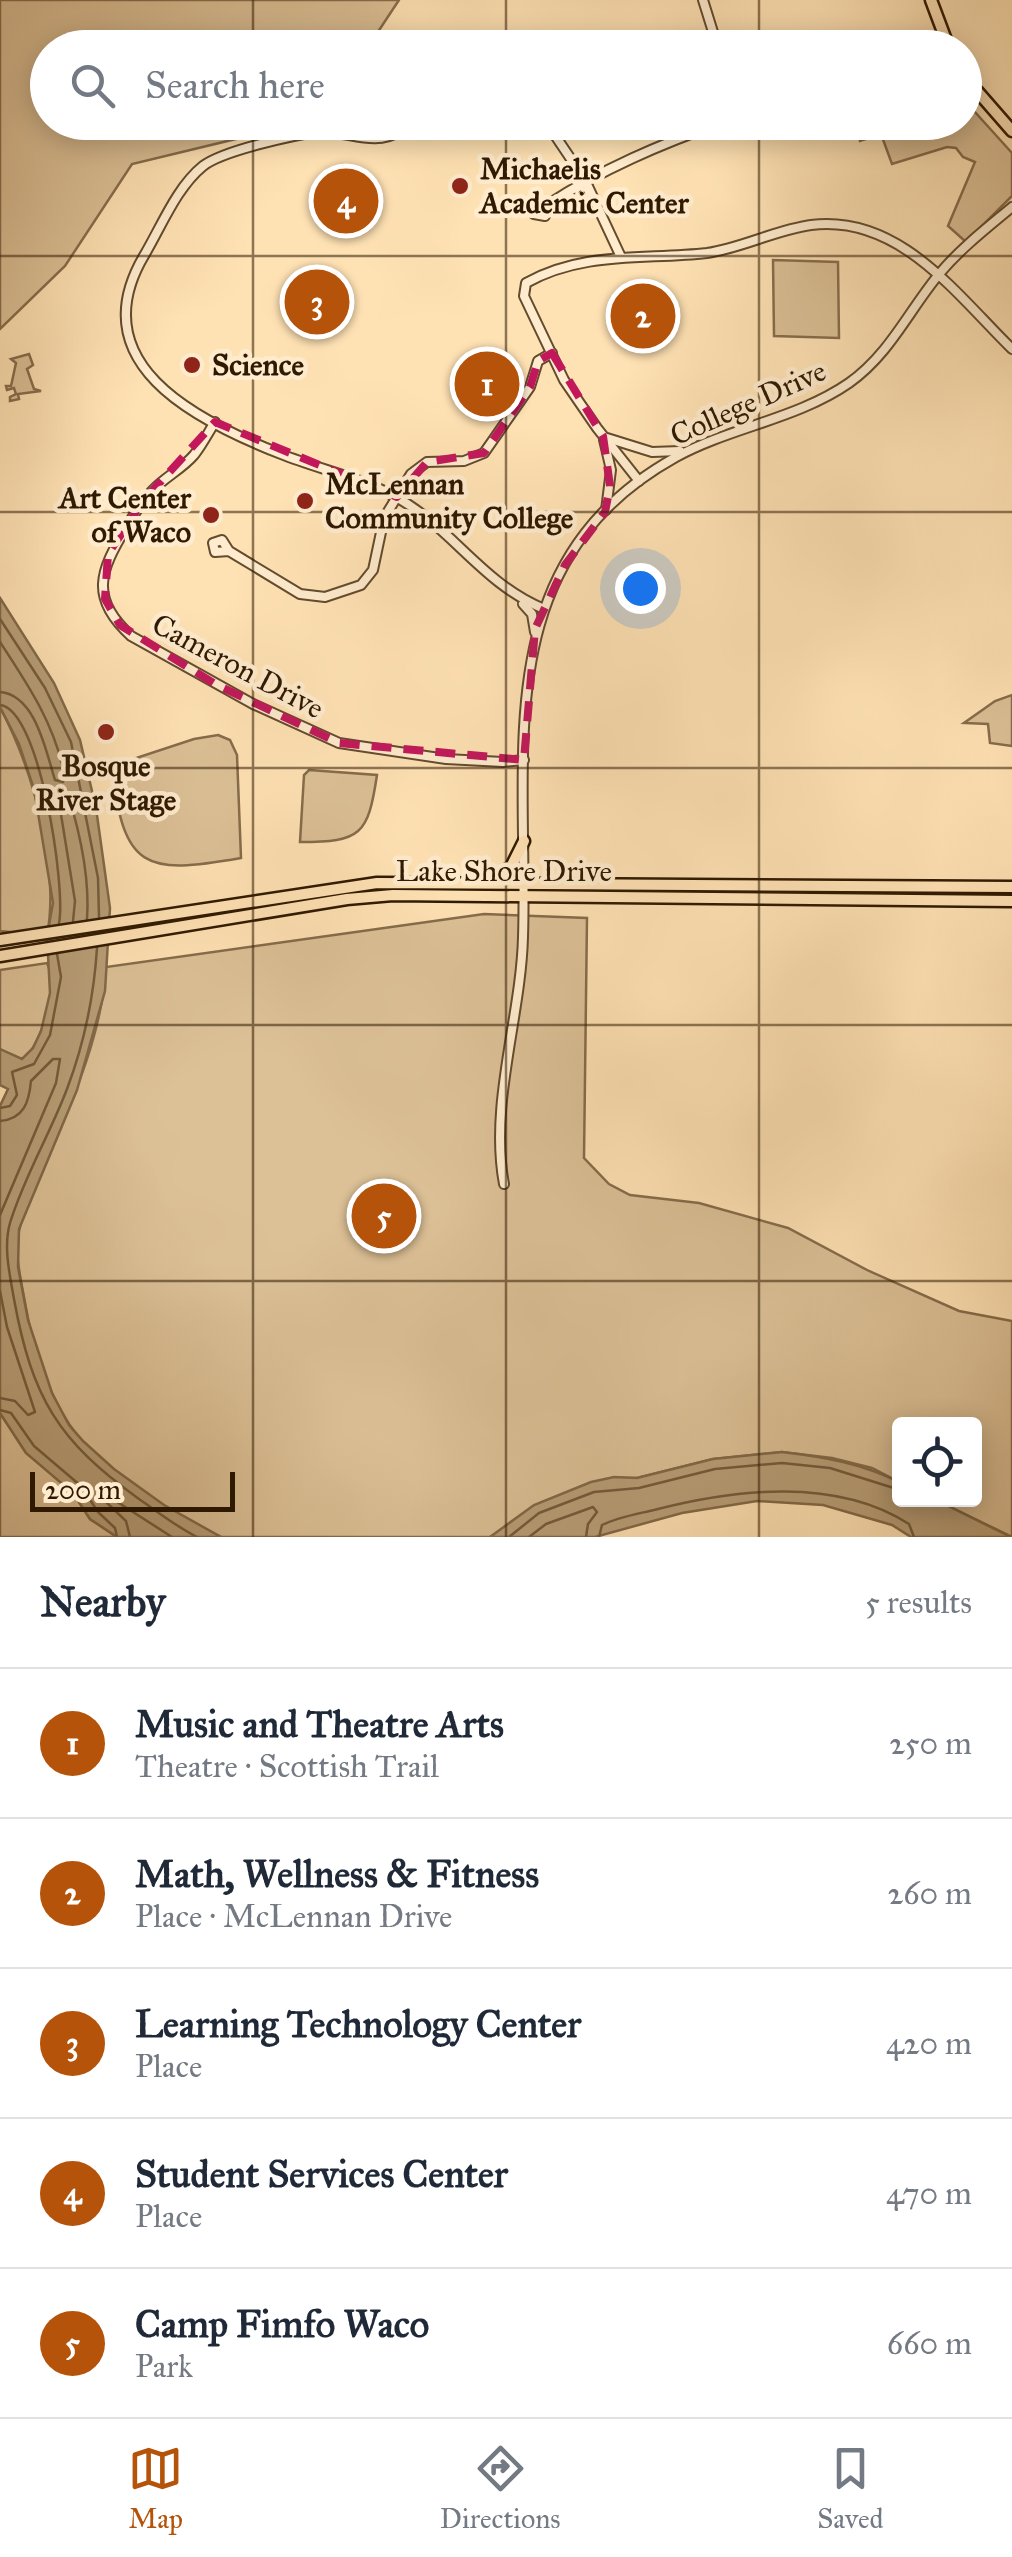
<!DOCTYPE html>
<html lang="en">
<head>
<meta charset="utf-8">
<style>
	:root { --surface:#fff; --page:#f6f6f7; --text:#1f2937; --muted:#747a83; --line:#e0e1e3; --accent:#b45309 }
	body { margin:0; font-family:"IM FELL Great Primer",serif; background:var(--page); color:var(--text) }
	.controls { position:absolute; right:30px; bottom:30px; display:grid; overflow:hidden; border-radius:10px; box-shadow:0 5px 25px #0003 }
	.controls button { width:90px; height:90px; display:grid; place-items:center; padding:0; border:0; border-bottom:2px solid var(--line); background:var(--surface); color:var(--text); font:50px sans-serif }
	.scale { position:absolute; left:30px; bottom:25px; width:205px; box-sizing:border-box; padding-left:10px; border:5px solid #2f1901; border-top:0; font-size:28px; line-height:35px; white-space:nowrap; color:#2f1901; -webkit-text-stroke:8px #ffecce; paint-order:stroke }
	.you { position:absolute; left:640px; top:588px; width:35px; height:35px; margin:-25px; border:8px solid #fff; border-radius:50%; background:#1a73e8; box-shadow:0 0 0 15px #1a73e833 }
	.badge { display:grid; place-items:center; width:65px; height:65px; border-radius:50%; background:var(--accent); color:#fff; font-size:32px; font-weight:700 }
	.pin { position:absolute; translate:-50% -50%; border:5px solid #fff; box-shadow:0 2px 10px #0006 }
	.list { margin:0; padding:0; list-style:none }
	h2 { display:flex; justify-content:space-between; align-items:center; height:130px; margin:0; padding:0 40px; font-size:42px }
	h2 small { font-size:32px; font-weight:400; color:var(--muted) }
	.list li { display:grid; grid-template-columns:65px 1fr auto; gap:30px; align-items:center; box-sizing:border-box; height:150px; padding:0 40px; border-top:2px solid var(--line) }
	.list b { display:block; font-size:38px; white-space:nowrap }
	.list p { margin:0; font-size:32px; white-space:nowrap; color:var(--muted) }
	.list em { font-size:32px; font-style:normal; color:var(--muted) }
	.icon { flex:none; width:55px; height:55px; fill:none; stroke:currentColor; stroke-width:2; stroke-linecap:round; stroke-linejoin:round }
	.map { position:relative; flex:none; width:1012px; height:1537px; overflow:hidden }
	.search { position:absolute; background:var(--surface); box-shadow:0 5px 25px #0003; left:30px; right:30px; top:30px; height:110px; display:flex; align-items:center; gap:25px; box-sizing:border-box; padding:0 35px; border-radius:55px; color:var(--muted); font-size:38px }
	.sheet { height:880px; background:var(--surface) }
	nav { display:flex; justify-content:space-around; align-items:center; box-sizing:border-box; height:140px; border-top:2px solid var(--line); background:var(--surface); font-size:28px; color:var(--muted) }
	nav a { display:grid; justify-items:center; gap:5px }
	nav .on { color:var(--accent) }
	.map>svg:first-child { display:block }
	.green { fill:#dcc096; stroke:#866c4c; stroke-width:2.5 }
	.water { fill:#b89e77; stroke:#816948; stroke-width:2.5 }
	.lines { fill:none; stroke-linecap:round; stroke-linejoin:round }
	.shore { stroke:#745c3c; stroke-width:2.5 }
	.minor-casing { stroke:#634b2e; stroke-width:12 }
	.major-casing { stroke:#2f1901; stroke-width:15 }
	.minor { stroke:#ffecce; stroke-width:8 }
	.major { stroke:#ffe2b4; stroke-width:10 }
	.marked { fill:none; stroke:#c2185b; stroke-width:8; stroke-dasharray:20 12; stroke-linejoin:round }
	.grid { fill:none; stroke:#2f1901; stroke-width:2.5; stroke-opacity:0.55 }
	.poi-dot { fill:#8f2418; stroke:#ffecce; stroke-width:4 }
	.labels { text-anchor:middle; dominant-baseline:central; stroke-width:9; stroke-linejoin:round; paint-order:stroke }
	.poi-label { font-size:30px; font-weight:bold; fill:#2f1901; stroke:#ffecce; text-anchor:start }
	.street-label { font-size:30px; fill:#2f1901; stroke:#ffecce }
</style>
</head>
<body>
<div class="map">
<svg width="1012" height="1537" viewBox="0 0 1012 1537">
	<rect width="100%" height="100%" fill="#ffe2b4"/>
	<filter id="stains"><feTurbulence type="fractalNoise" baseFrequency=".002" numOctaves="4"/><feColorMatrix values="0 0 0 0 .2 0 0 0 0 .09 0 0 0 0 .02 0 0 0 .5 -.17"/></filter>
	<radialGradient id="worn" r=".72"><stop offset=".6" stop-color="#630" stop-opacity="0"/><stop offset="1" stop-color="#630" stop-opacity=".3"/></radialGradient>
	<!-- green -->
	<g class="green">
		<polygon points="0,0 399,0 368,47 48,48 48,122 302,123 132,164 65,266 0,329"/>
		<polygon points="965,101 1012,153 1012,196 966,242 948,226 975,162 963,157 956,148 947,147 892,164 881,134 860,141 855,123 964,122"/>
		<polygon points="773,260 838,262 839,338 774,336"/>
		<polygon points="29,354 33,365 27,369 34,389 41,391 18,394 19,399 10,401 10,397 16,394 14,388 7,390 6,386 11,386 16,363 11,359"/>
		<polygon points="1012,695 1012,746 990,743 988,724 964,723 995,701"/>
		<path d="M 0,707 C 33,770 60,865 47,936 L 0,931 Z"/>
		<path d="M 218,735 L 230,740 L 237,755 L 241,858 C 145,875 123,870 112,766 L 194,739 Z"/>
		<path d="M 309,770 L 377,775 C 368,835 361,842 300,842 L 304,775 Z"/>
		<path d="M 484,914 L 587,918 L 584,1158 L 609,1184 L 630,1195 L 699,1203 L 788,1228 L 869,1271 L 959,1311 L 1012,1321 L 1012,1537 L 936,1500 L 974,1500 L 974,1424 L 900,1424 L 899,1482 L 872,1468 L 832,1458 L 782,1452 L 713,1459 L 637,1478 L 614,1478 L 490,1537 L 221,1537 C 177,1517 96,1465 69,1424 C 46,1389 32,1343 25,1303 C 21,1279 13,1251 20,1227 C 25,1205 38,1184 46,1163 C 72,1101 102,1035 106,967 Z"/>
		<path d="M 47,963 C 59,989 43,1035 27,1057 L 17,1060 L 0,1049 L 0,970 Z"/>
		<polygon points="0,1413 26,1453 73,1492 90,1519 117,1537 0,1537"/>
	</g>
	<!-- water -->
	<g class="water">
		<polygon points="0,598 54,683 80,740 96,808 110,908 105,991 77,1090 19,1229 18,1267 28,1320 52,1393 69,1425 83,1441 114,1469 164,1505 221,1537 117,1537 90,1519 73,1493 26,1453 0,1413 0,1106 8,1089 0,1085 0,1049 22,1059 33,1048 41,1031 50,993 47,936 53,903 34,789 19,744 0,707"/>
		<path d="M 782,1452 C 824,1457 861,1463 899,1482 L 900,1500 L 936,1500 L 1011,1537 L 911,1537 L 892,1525 L 823,1505 L 757,1501 L 682,1513 L 595,1537 L 490,1537 L 534,1505 L 591,1482 L 614,1477 L 637,1478 L 713,1459 Z"/>
	</g>
	<g class="lines">
		<!-- shore -->
		<g class="shore">
			<polyline points="0,619 45,688 71,742 98,878 99,917"/>
			<path d="M 0,642 C 29,686 55,725 65,777 L 63,782 L 55,780 C 46,752 36,695 0,692"/>
			<path d="M 0,705 C 40,709 66,888 59,923"/>
			<path d="M 73,921 L 75,901 L 58,796 L 63,791 L 68,794 C 80,833 90,878 87,919"/>
			<path d="M 97,948 C 94,995 84,1044 67,1089 C 50,1134 24,1177 10,1223 C 3,1247 10,1276 14,1299 C 32,1398 58,1441 139,1499 C 158,1512 177,1527 197,1537"/>
			<polyline points="0,1108 10,1106 17,1095 12,1072 34,1064 50,1035 61,977 57,954"/>
			<path d="M 0,1121 C 24,1119 29,1102 31,1081 L 53,1059 L 60,1059 L 56,1083 L 0,1215"/>
			<polyline points="0,1291 7,1327 35,1412 28,1415 15,1401 0,1398"/>
			<polyline points="0,1410 11,1413 34,1446 81,1486 98,1512 115,1528 117,1537"/>
			<polyline points="130,1537 126,1521 106,1502 108,1496 172,1537"/>
			<polyline points="509,1537 539,1513 594,1492 639,1488 715,1469 782,1463 830,1468 900,1490"/>
			<polyline points="529,1537 546,1524 593,1507 597,1512 588,1524 586,1537"/>
			<path d="M 599,1537 L 602,1525 C 618,1517 637,1514 654,1510 C 734,1489 836,1477 909,1524 L 914,1537"/>
		</g>
		<!-- minor casing -->
		<g class="minor-casing">
			<g id="minor">
				<polyline points="703,0 718,48"/>
				<path d="M 402,122 L 399,131 C 375,148 346,130 318,132 C 293,135 222,151 203,166 C 177,187 162,225 145,254 C 80,362 194,420 281,454 C 318,469 359,477 394,496 C 451,526 481,583 544,609"/>
				<polyline points="546,122 585,180 621,257"/>
				<path d="M 547,205 L 545,216 L 534,214 L 536,203 L 547,205 C 602,169 661,144 723,122"/>
				<path d="M 215,422 C 208,433 202,445 194,455 C 182,469 165,477 153,490 C 142,501 134,514 126,528 C 100,571 89,598 131,636 L 253,704 L 339,743 L 446,759 L 503,762 L 524,760"/>
				<polyline points="607,438 652,452 680,451"/>
				<polyline points="604,440 611,470 606,510"/>
				<path d="M 639,481 L 597,428 L 564,380 L 524,296 L 526,283 C 583,251 644,260 707,253 C 742,248 775,230 811,225 C 899,214 956,294 1012,349"/>
				<polyline points="229,551 215,552 213,543 222,540 229,551 300,594 325,597 361,585 373,570 384,518 411,474 427,462 464,461 484,453 530,387 538,361 552,353"/>
				<polyline points="523,604 532,614 535,632"/>
				<path d="M 504,1184 C 489,1104 521,1017 523,937 C 529,755 485,563 676,457 C 731,427 797,419 849,383 C 890,354 909,310 940,273 C 961,248 987,228 1012,207"/>
			</g>
		</g>
		<!-- major casing -->
		<g class="major-casing">
			<g id="major">
				<polyline points="931,0 949,48"/>
				<polyline points="964,76 1012,131"/>
				<polyline points="485,882 511,867 524,841"/>
				<polyline points="0,940 377,883 1012,887"/>
				<polyline points="0,956 347,899 393,895 1012,901"/>
			</g>
		</g>
		<!-- minor -->
		<use href="#minor" class="minor"/>
		<!-- major -->
		<use href="#major" class="major"/>
	</g>
	<!-- marked area -->
	<path class="marked" d="M 552,353 L 603,436 L 610,486 L 605,512 L 565,565 L 535,629 L 524,760 L 339,743 L 215,684 L 120,625 L 105,599 L 108,554 L 143,501 L 215,422 L 397,497 L 427,462 L 484,453 L 530,387 L 538,361 Z"/>
	<!-- grid -->
	<path class="grid" d="M 253,0 L 253,48M 506,0 L 506,48M 759,0 L 759,48M 253,122 L 253,1537M 506,122 L 506,1537M 759,122 L 759,1537M 0,256 L 1012,256M 0,512 L 1012,512M 0,768 L 1012,768M 0,1025 L 1012,1025M 0,1281 L 1012,1281"/>
	<!-- markers -->
	<g class="poi-dot">
		<circle cx="460" cy="186" r="10"/>
		<circle cx="192" cy="365" r="10"/>
		<circle cx="305" cy="501" r="10"/>
		<circle cx="211" cy="515" r="10"/>
		<circle cx="106" cy="732" r="10"/>
	</g>
	<g class="labels">
		<!-- poi labels -->
		<g class="poi-label">
			<text x="480" y="169">Michaelis<tspan x="480" dy="34">Academic Center</tspan></text>
			<text x="212" y="365">Science</text>
			<text x="325" y="484">McLennan<tspan x="325" dy="34">Community College</tspan></text>
			<text x="191" y="498" text-anchor="end">Art Center<tspan x="191" dy="34">of Waco</tspan></text>
			<text x="106" y="766" text-anchor="middle">Bosque<tspan x="106" dy="34">River Stage</tspan></text>
		</g>
		<!-- street labels -->
		<g class="street-label">
			<text transform="translate(748 403) rotate(-24)">College Drive</text>
			<text transform="translate(238 666) rotate(28)">Cameron Drive</text>
			<text x="504" y="871">Lake Shore Drive</text>
		</g>
	</g>
	<rect width="100%" height="100%" filter="url(#stains)"/>
	<rect width="100%" height="100%" fill="url(#worn)"/>
</svg>
<div class="controls">
<button><svg class="icon" aria-label="locate" viewBox="0 0 24 24"><circle cx="12" cy="12" r="6"/><path d="M12 2v4M12 18v4M2 12h4M18 12h4"/></svg></button>
</div>
<div class="scale">200 m</div>
<div class="you"></div>
<div class="pin badge" style="left:487px;top:384px">1</div>
<div class="pin badge" style="left:643px;top:316px">2</div>
<div class="pin badge" style="left:317px;top:302px">3</div>
<div class="pin badge" style="left:346px;top:201px">4</div>
<div class="pin badge" style="left:384px;top:1216px">5</div>
<div class="search"><svg class="icon" aria-label="search" viewBox="0 0 24 24"><circle cx="10" cy="10" r="6"/><path d="M15 15l6 6"/></svg>Search here</div>
</div>
<section class="sheet">
<h2>Nearby<small>5 results</small></h2>
<ul class="list">
<li><span class="badge">1</span><div><b>Music and Theatre Arts</b><p>Theatre · Scottish Trail</p></div><em>250 m</em></li>
<li><span class="badge">2</span><div><b>Math, Wellness &amp; Fitness</b><p>Place · McLennan Drive</p></div><em>260 m</em></li>
<li><span class="badge">3</span><div><b>Learning Technology Center</b><p>Place</p></div><em>420 m</em></li>
<li><span class="badge">4</span><div><b>Student Services Center</b><p>Place</p></div><em>470 m</em></li>
<li><span class="badge">5</span><div><b>Camp Fimfo Waco</b><p>Park</p></div><em>660 m</em></li>
</ul>
</section>
<nav>
<a class="on"><svg class="icon" aria-label="map" viewBox="0 0 24 24"><path d="M3 6l6-2 6 2 6-2v14l-6 2-6-2-6 2zM9 4v14M15 6v14"/></svg>Map</a>
<a><svg class="icon" aria-label="directions" viewBox="0 0 24 24"><path d="M12 3l9 9-9 9-9-9zM9 14v-3h6M13 9l2 2-2 2"/></svg>Directions</a>
<a><svg class="icon" aria-label="saved" viewBox="0 0 24 24"><path d="M7 4h10v16l-5-4-5 4z"/></svg>Saved</a>
</nav>
</body>
</html>
